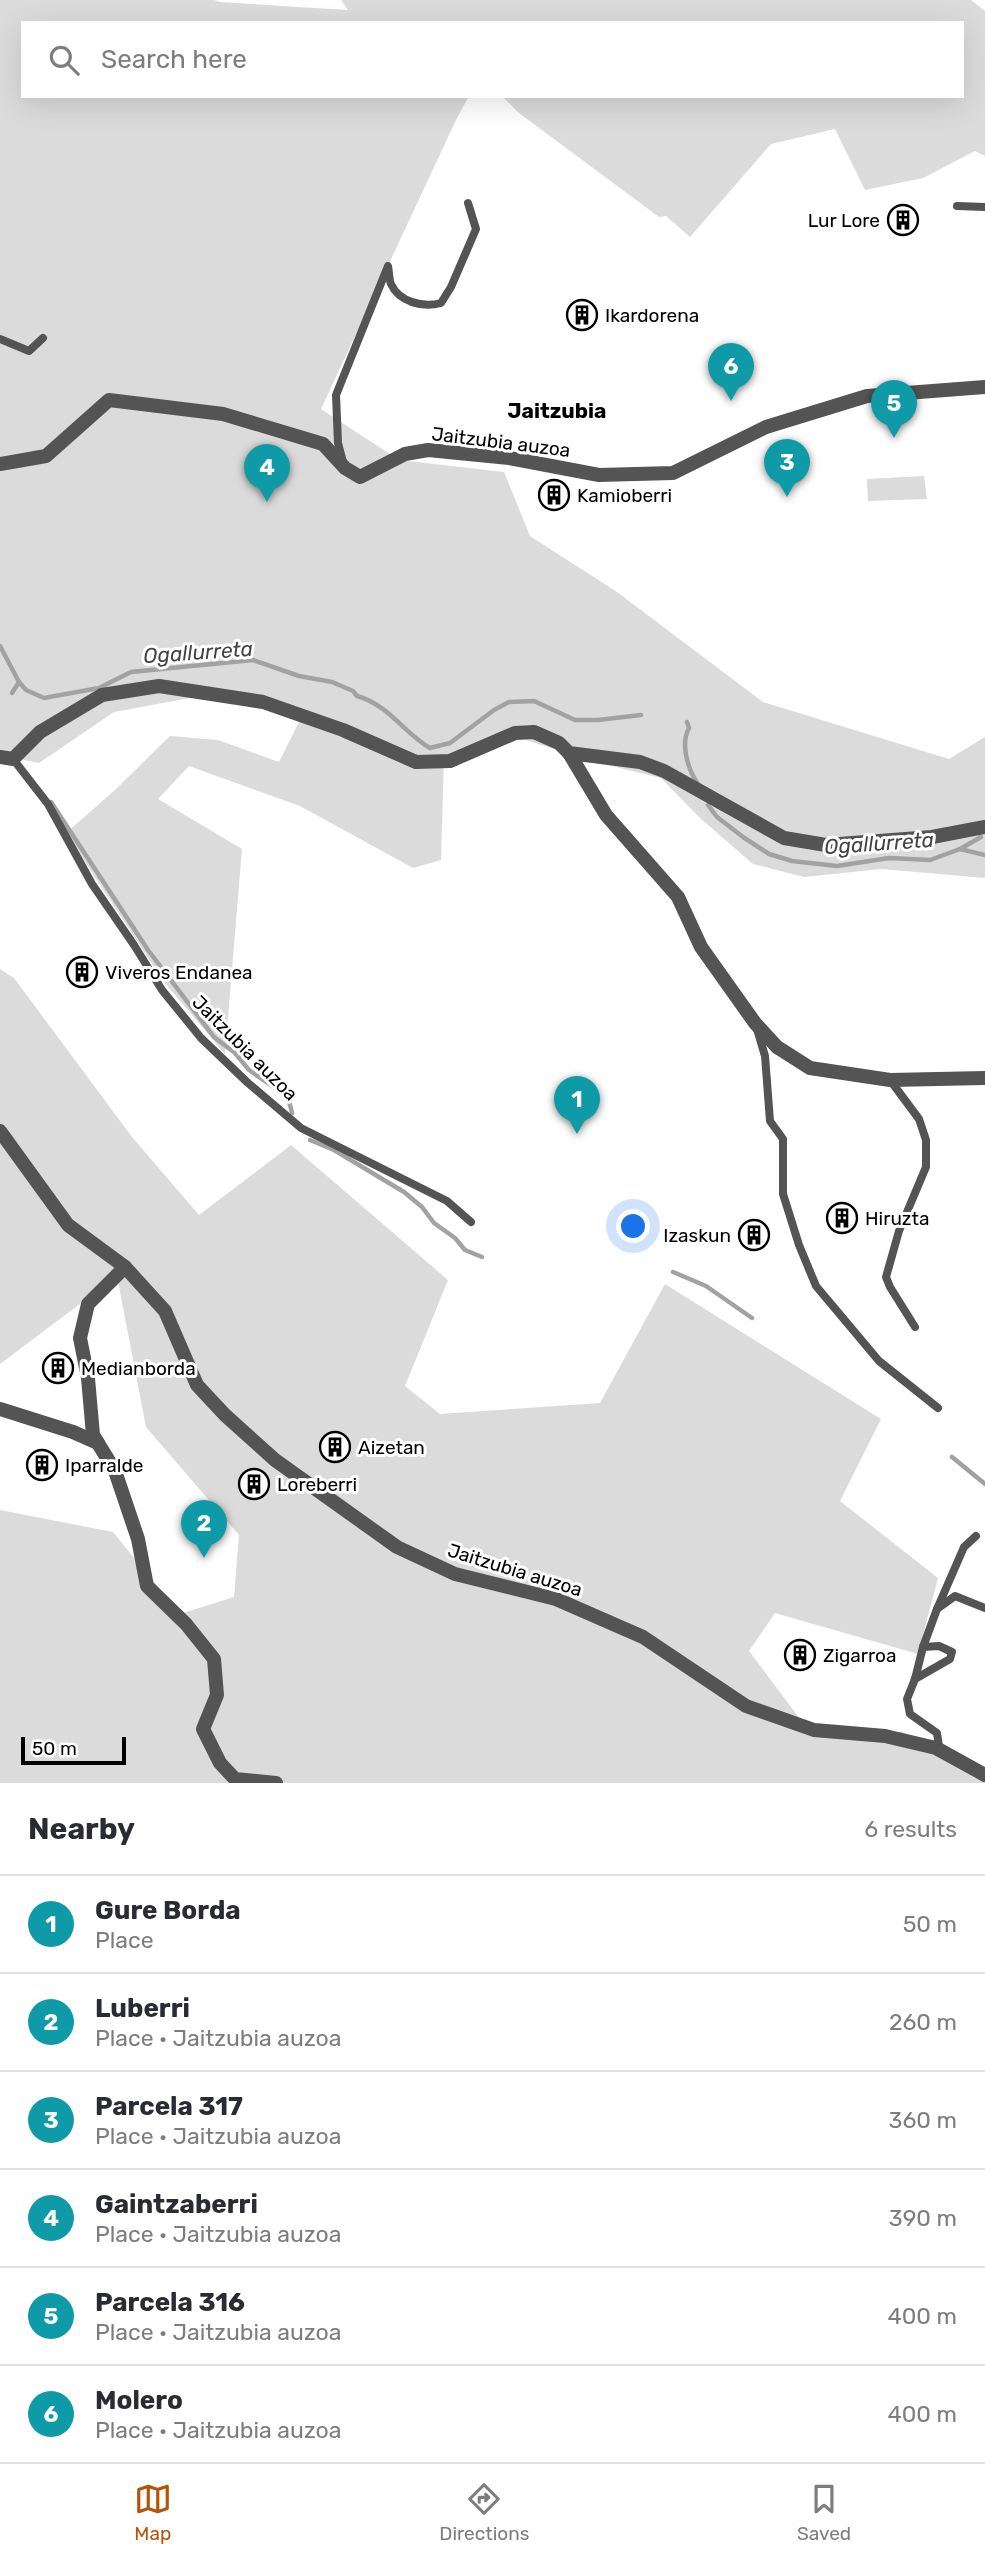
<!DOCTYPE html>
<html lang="en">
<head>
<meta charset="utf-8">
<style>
	:root { --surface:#fff; --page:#f7f7f7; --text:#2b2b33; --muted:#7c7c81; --line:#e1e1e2; --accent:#b45309 }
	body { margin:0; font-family:Rubik,sans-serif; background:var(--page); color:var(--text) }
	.scale { position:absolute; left:21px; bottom:18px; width:105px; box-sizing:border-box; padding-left:7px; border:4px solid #000; border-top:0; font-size:19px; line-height:24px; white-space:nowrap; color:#000; -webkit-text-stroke:5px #fff; paint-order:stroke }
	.you { position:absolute; left:634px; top:1227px; width:24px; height:24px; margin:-18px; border:5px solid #fff; border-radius:50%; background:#1a73e8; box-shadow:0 0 0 10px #1a73e833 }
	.badge { display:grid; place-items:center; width:46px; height:46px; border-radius:50%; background:var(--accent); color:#fff; font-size:23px; font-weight:700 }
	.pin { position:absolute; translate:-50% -58px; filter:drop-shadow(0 2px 4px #0008) }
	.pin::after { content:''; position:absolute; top:37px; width:24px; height:21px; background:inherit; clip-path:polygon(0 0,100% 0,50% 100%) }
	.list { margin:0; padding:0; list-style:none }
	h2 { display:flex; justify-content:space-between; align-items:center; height:91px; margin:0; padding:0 28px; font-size:30px }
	h2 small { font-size:23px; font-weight:400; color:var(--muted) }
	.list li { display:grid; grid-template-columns:46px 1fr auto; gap:21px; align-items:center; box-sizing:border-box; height:98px; padding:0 28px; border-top:2px solid var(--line) }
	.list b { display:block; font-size:26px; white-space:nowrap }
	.list p { margin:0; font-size:23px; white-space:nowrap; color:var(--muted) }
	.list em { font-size:23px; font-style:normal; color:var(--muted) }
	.icon { flex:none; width:38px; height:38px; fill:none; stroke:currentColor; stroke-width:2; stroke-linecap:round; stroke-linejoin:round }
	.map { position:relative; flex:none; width:985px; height:1783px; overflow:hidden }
	.search { position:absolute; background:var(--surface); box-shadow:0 7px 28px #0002; left:21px; right:21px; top:21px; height:77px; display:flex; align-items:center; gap:18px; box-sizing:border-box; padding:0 24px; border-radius:0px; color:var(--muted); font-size:26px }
	.sheet { height:679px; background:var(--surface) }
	nav { display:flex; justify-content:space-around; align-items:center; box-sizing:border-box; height:98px; border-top:2px solid var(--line); background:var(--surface); font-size:19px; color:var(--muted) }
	nav a { display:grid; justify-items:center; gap:4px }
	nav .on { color:var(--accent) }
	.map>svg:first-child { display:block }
	.green { fill:#dbdbdb }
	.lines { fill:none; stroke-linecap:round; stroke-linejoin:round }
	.stream { stroke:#a2a2a2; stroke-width:4.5 }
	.service { stroke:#545454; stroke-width:8 }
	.minor { stroke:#545454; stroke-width:14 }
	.labels { text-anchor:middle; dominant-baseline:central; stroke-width:6; stroke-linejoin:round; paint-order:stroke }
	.poi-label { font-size:19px; fill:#000; stroke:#fff; text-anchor:start }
	.street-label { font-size:19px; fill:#000; stroke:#fff }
	.neighbourhood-label { font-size:21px; font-weight:bold; fill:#000; stroke:#fff }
	.water-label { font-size:21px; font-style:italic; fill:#434343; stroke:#fff }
</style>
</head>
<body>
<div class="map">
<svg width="985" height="1783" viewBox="0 0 985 1783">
	<rect width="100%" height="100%" fill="#fff"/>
	<!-- green -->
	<g class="green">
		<polygon points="0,0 214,0 220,2 348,10 341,0 971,0 985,11 985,156 975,151 923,178 865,190 835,129 771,144 690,237 666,216 659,217 519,113 502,96 962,96 962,23 23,23 23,96 469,96 456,120 321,409 399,460 504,472 530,536 617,592 763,702 949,759 985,737 985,878 881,869 804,877 753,864 700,818 661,778 587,760 514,736 444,758 441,860 413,868 300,806 189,766 158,799 242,849 225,1054 164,982 66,833 115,790 170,736 218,740 279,762 302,716 228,691 114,712 39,763 0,755"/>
		<polygon points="924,476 927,499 868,501 867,479"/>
		<polygon points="0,969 14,978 132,1137 199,1215 291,1145 448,1280 405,1386 440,1414 600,1403 665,1284 881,1419 840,1501 938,1578 918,1654 775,1613 749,1651 812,1735 903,1732 985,1781 985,1783 0,1783 0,1510 113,1532 180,1614 234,1597 239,1535 146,1427 117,1276 0,1364"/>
	</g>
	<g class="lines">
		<!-- stream -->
		<g class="stream">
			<path d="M 0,646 L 19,682 L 26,690 L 44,698 L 99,688 L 131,672 L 253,660 L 299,676 L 332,682 L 353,691 L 357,696 C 389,705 404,733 430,748 L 450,743 L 494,710 L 509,702 L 534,701 L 575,720 L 598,720 L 641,715"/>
			<polyline points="12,693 19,682"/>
			<path d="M 687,722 L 689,728 C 680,744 688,770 698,784"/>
			<polyline points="51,802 148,950 214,1037 235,1053 249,1070 288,1097 292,1113"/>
			<polyline points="708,805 717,817 743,837 769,854 792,861 837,866 889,858 930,860 960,849 985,855"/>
			<polyline points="960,849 981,837"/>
			<polyline points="310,1140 334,1150 404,1192 422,1207 434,1223 455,1238 465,1250 482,1257"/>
			<polyline points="673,1272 706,1286 752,1318"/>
			<polyline points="952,1457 985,1484"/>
		</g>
		<!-- service -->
		<g class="service">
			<polyline points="957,206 985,207"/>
			<polyline points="0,339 29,351 43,338"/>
			<path d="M 343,462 L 338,443 L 336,395 L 388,266 C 389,271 389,279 391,284 C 399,302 423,308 441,303 L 451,287 L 476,229 L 468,203"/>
			<polyline points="13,759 48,804 92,884 134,945 162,990 201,1038 248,1083 301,1128 447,1201 471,1222"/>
			<polyline points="757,1029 765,1056 770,1121 783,1139 783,1194 799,1245 816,1286 879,1361 938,1408"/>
			<polyline points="890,1080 919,1119 926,1140 926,1167 899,1231 886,1277 890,1287 915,1327"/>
			<polyline points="937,1609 964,1547 976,1536"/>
			<polyline points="915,1679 950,1659 952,1652 939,1646 923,1647"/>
			<polyline points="936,1748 939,1746 937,1733 910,1714 907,1699 915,1679 923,1647 937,1609 955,1596 985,1608"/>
		</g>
		<!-- minor -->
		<g class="minor">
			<polyline points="0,464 46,456 109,400 223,414 323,444 345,468 360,477 405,454 428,450 509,458 599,475 673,473 766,427 867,396 985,387"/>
			<polyline points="569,753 606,815 678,897 701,947 755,1023 777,1047 810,1068 890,1080 985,1078"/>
			<polyline points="0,757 13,759 40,732 102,695 159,686 263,702 343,730 416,762 450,761 515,733 534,732 559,743 569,753 640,762 664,771 784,838 826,845 932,837 985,827"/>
			<polyline points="0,1131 68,1225 125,1267 165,1311 197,1385 225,1415 275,1460 397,1547 455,1574 556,1599 643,1637 746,1706 814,1730 885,1736 936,1748 985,1775"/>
			<polyline points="125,1267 88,1304 80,1338 88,1378 93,1435 115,1471 138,1539 147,1586 186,1624 214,1659 217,1695 203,1729 220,1763 235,1779 276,1783"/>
			<polyline points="0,1409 73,1432 98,1443"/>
		</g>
	</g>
	<!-- icons -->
	<defs>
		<g id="building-ring" transform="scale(1.575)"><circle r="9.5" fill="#fff" stroke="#000" stroke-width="1.5"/><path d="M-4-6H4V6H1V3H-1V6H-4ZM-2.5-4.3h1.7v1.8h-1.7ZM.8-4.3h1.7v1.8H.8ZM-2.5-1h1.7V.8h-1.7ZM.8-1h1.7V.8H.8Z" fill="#000"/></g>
	</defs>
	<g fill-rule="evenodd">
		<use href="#building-ring" x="903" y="220"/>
		<use href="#building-ring" x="582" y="315"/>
		<use href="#building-ring" x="554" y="495"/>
		<use href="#building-ring" x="82" y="972"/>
		<use href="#building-ring" x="842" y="1218"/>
		<use href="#building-ring" x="754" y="1235"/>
		<use href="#building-ring" x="58" y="1368"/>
		<use href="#building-ring" x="335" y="1447"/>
		<use href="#building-ring" x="42" y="1465"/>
		<use href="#building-ring" x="254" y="1484"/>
		<use href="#building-ring" x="800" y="1655"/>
	</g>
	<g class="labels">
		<!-- poi labels -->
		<g class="poi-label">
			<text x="880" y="220" text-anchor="end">Lur Lore</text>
			<text x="605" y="315">Ikardorena</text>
			<text x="577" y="495">Kamioberri</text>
			<text x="105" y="972">Viveros Endanea</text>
			<text x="865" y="1218">Hiruzta</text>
			<text x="731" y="1235" text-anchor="end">Izaskun</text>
			<text x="81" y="1368">Medianborda</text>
			<text x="358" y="1447">Aizetan</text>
			<text x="65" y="1465">Iparralde</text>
			<text x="277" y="1484">Loreberri</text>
			<text x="823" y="1655">Zigarroa</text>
		</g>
		<!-- street labels -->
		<g class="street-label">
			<text transform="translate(501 442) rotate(7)">Jaitzubia auzoa</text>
			<text transform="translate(245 1048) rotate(45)">Jaitzubia auzoa</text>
			<text transform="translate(515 1570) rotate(17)">Jaitzubia auzoa</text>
		</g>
		<!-- neighbourhood labels -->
		<g class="neighbourhood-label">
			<text x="557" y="410">Jaitzubia</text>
		</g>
		<!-- water labels -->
		<g class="water-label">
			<text transform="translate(198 652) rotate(-4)">Ogallurreta</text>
			<text transform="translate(879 843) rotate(-4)">Ogallurreta</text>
		</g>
	</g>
</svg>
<div class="scale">50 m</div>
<div class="you"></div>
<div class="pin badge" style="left:577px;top:1134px;background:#0f9aa8">1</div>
<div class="pin badge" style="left:204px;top:1558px;background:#0f9aa8">2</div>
<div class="pin badge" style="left:787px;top:497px;background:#0f9aa8">3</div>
<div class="pin badge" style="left:267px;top:502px;background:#0f9aa8">4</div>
<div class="pin badge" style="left:894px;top:438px;background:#0f9aa8">5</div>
<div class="pin badge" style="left:731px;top:401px;background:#0f9aa8">6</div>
<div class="search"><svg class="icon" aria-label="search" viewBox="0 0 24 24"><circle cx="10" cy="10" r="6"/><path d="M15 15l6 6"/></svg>Search here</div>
</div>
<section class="sheet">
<h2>Nearby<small>6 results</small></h2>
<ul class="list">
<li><span class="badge" style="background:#0f9aa8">1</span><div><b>Gure Borda</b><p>Place</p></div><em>50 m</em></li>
<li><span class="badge" style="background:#0f9aa8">2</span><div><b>Luberri</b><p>Place · Jaitzubia auzoa</p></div><em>260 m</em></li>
<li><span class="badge" style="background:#0f9aa8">3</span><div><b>Parcela 317</b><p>Place · Jaitzubia auzoa</p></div><em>360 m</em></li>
<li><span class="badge" style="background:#0f9aa8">4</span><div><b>Gaintzaberri</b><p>Place · Jaitzubia auzoa</p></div><em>390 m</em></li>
<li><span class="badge" style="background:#0f9aa8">5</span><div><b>Parcela 316</b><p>Place · Jaitzubia auzoa</p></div><em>400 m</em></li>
<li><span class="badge" style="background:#0f9aa8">6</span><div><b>Molero</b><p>Place · Jaitzubia auzoa</p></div><em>400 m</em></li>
</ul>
</section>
<nav>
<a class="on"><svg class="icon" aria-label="map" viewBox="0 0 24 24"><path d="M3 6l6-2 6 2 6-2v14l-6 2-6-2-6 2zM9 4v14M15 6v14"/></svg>Map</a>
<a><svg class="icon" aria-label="directions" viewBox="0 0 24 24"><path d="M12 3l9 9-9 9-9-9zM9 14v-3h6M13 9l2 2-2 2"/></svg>Directions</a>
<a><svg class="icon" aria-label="saved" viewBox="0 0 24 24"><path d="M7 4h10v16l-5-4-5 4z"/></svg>Saved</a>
</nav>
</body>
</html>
